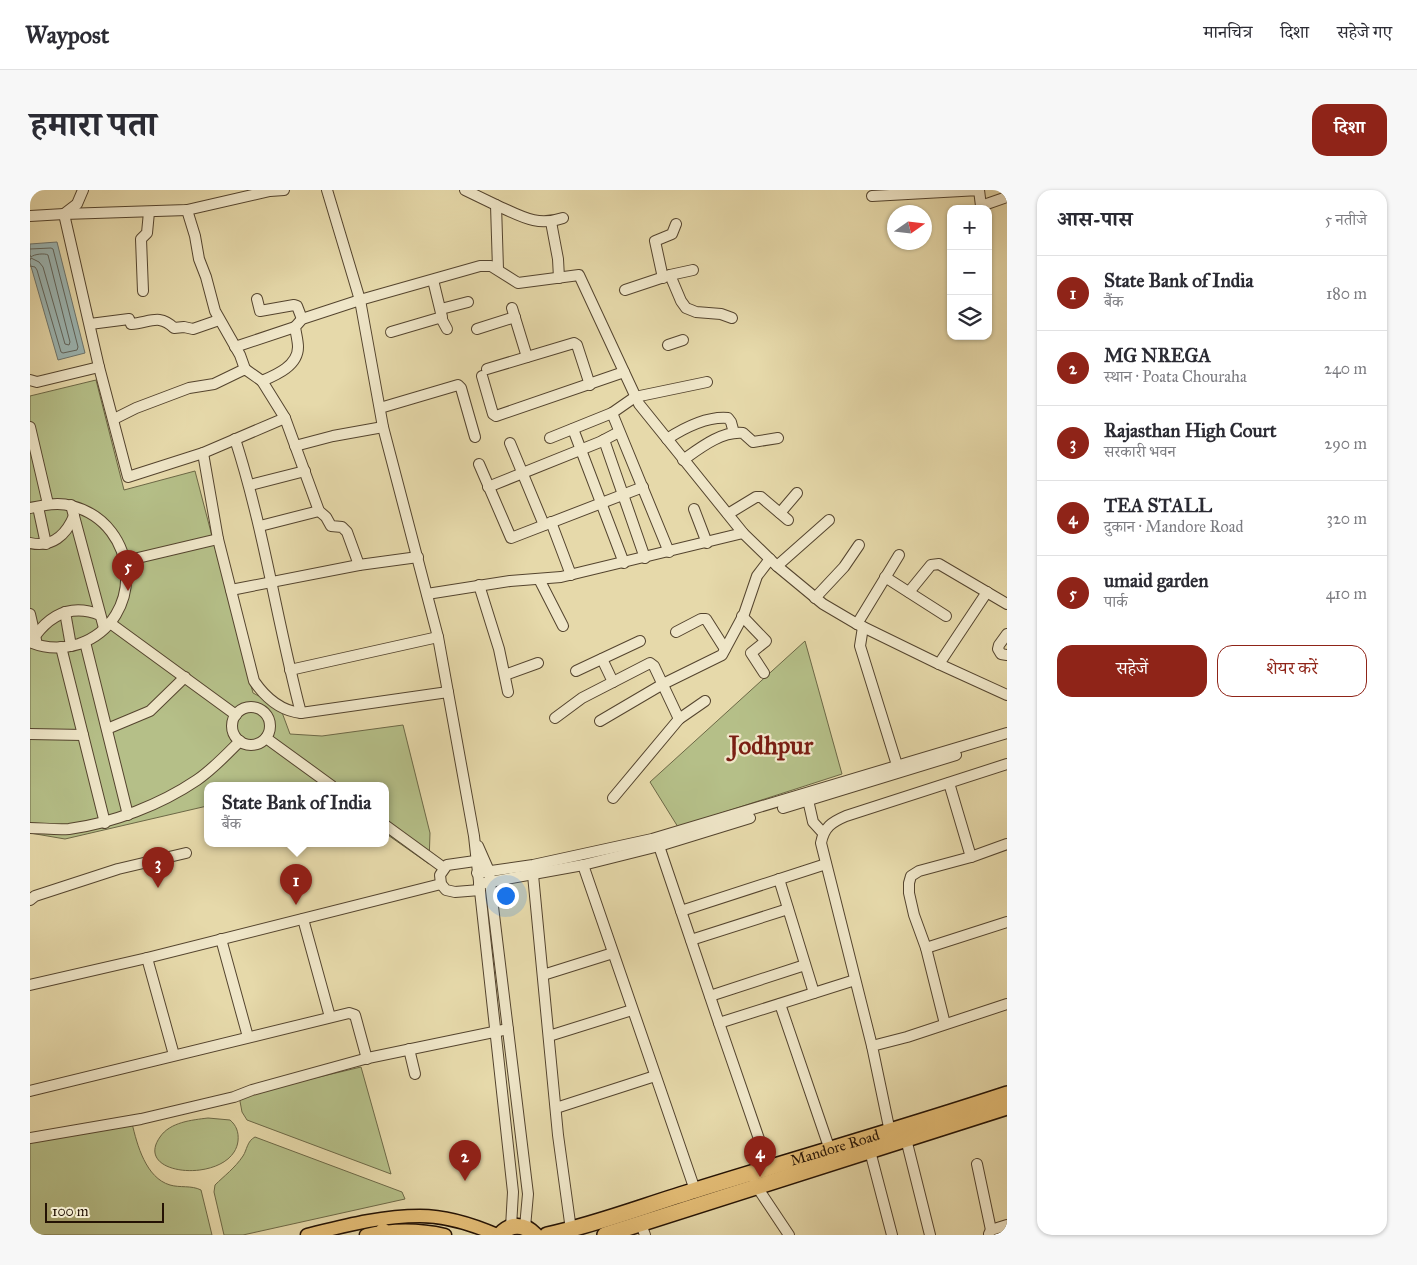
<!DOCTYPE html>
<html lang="hi">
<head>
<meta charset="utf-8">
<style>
	:root { --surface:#fff; --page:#f7f7f7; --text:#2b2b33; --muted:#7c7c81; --line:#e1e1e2; --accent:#8f2418 }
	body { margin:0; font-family:"IM FELL Great Primer","Noto Serif Devanagari",serif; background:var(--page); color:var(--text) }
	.controls { position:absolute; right:15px; top:15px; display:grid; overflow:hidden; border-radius:10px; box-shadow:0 1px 4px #0004 }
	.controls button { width:45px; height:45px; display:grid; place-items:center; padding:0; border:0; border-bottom:1px solid var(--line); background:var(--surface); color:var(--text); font:25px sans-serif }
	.compass { position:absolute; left:857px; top:15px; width:45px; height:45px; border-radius:50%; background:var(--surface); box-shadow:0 1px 4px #0004; rotate:76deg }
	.scale { position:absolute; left:15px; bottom:12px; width:119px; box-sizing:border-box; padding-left:5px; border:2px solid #241204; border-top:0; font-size:14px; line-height:18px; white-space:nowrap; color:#241204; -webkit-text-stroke:4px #efe6c8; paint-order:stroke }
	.you { position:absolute; left:475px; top:705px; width:18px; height:18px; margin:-12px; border:4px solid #fff; border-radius:50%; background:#1a73e8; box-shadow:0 0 0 8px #1a73e833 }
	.badge { display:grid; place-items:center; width:32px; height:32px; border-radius:50%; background:var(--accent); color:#fff; font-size:16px; font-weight:700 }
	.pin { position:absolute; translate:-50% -41px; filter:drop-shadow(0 1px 2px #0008) }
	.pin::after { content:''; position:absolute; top:26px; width:18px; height:15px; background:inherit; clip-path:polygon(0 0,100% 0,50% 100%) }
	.popup { position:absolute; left:174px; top:592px; width:185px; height:65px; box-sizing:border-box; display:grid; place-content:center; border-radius:10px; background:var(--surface); filter:drop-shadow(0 1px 4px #0005); font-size:16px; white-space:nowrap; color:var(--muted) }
	.popup b { font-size:19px; color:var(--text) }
	.popup::after { content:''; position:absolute; left:50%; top:100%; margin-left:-10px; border:10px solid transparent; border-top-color:var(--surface) }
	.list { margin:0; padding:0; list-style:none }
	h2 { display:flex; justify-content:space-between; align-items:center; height:65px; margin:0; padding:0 20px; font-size:21px }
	h2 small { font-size:16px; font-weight:400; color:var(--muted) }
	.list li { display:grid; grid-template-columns:32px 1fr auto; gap:15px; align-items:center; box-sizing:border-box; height:75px; padding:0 20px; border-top:1px solid var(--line) }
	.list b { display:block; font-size:19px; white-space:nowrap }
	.list p { margin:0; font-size:16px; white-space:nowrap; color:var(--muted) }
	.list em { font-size:16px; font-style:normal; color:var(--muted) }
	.actions { display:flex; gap:10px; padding:15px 20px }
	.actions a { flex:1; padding:11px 0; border:1px solid var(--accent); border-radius:15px; text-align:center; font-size:18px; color:var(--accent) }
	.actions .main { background:var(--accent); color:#fff }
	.icon { flex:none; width:28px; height:28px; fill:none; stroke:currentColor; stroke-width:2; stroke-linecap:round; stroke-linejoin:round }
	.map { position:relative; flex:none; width:977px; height:1045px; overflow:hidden; border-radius:15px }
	header { display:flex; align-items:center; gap:30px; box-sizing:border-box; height:70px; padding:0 25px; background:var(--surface); border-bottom:1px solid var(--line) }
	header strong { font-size:24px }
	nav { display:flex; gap:28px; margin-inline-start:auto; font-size:18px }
	.intro { display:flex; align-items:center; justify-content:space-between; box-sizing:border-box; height:120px; padding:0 30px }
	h1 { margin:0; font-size:35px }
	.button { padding:12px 22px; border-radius:15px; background:var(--accent); color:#fff; font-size:18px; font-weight:700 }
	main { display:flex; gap:30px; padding:0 30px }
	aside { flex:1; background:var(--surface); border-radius:15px; box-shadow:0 1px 4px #0004 }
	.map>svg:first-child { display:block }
	.green { fill:#b5bf88; stroke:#6c6846 }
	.water { fill:#9cb7b5; stroke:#6c756e }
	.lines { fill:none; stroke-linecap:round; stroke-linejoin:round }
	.shore { stroke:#60645c; stroke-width:1 }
	.minor-casing { stroke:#54442e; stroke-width:12 }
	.major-casing { stroke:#241204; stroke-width:15 }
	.highway-casing { stroke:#241204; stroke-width:18 }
	.minor { stroke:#efe6c8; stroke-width:10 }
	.major { stroke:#e3bc75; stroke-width:12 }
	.highway { stroke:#e3bc75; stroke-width:15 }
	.labels { text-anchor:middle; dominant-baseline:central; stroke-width:4.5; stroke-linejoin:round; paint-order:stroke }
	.street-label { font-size:15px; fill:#241204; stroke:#efe6c8 }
	.town-label { font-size:25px; font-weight:bold; fill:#7a1f14; stroke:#efe6c8 }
</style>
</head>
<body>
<header>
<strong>Waypost</strong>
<nav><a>मानचित्र</a><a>दिशा</a><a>सहेजे गए</a></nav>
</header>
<div class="intro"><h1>हमारा पता</h1><a class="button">दिशा</a></div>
<main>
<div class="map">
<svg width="977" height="1045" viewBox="0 0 977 1045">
	<rect width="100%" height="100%" fill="#e6d9aa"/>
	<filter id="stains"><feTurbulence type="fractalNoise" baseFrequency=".004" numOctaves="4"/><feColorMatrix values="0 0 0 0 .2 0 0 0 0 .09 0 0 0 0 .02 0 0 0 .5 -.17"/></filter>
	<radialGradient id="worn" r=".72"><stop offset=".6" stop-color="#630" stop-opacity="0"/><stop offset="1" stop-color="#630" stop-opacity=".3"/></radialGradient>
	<!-- green -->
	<g class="green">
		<polygon points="66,190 94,300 165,281 223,503 250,517 260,544 292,546 373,535 400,643 399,674 355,643 355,596 177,596 177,616 35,649 0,643 0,206"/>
		<polygon points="775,451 812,584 648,637 620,592"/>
		<polygon points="331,877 361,984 217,930 212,922 209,906"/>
		<path d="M 178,928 L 200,930 C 206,935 209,942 208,951 C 203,994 101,988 130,947 C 140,932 162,930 178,928 Z"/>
		<path d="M 102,933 C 107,955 116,988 140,995 C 150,998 161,995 171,1000 L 182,1045 L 0,1045 L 0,952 Z"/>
		<path d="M 225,947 L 372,1002 L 375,1009 L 213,1045 L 194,1045 L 184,1002 L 185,995 C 194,986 205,978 213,966 C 217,960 217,951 225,947 Z"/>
	</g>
	<!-- water -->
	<polygon class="water" points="27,52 55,163 28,170 0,73 0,54"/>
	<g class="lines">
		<!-- shore -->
		<g class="shore">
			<polyline points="0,59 21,58 23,59 48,157 47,160 33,163 31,162 7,80 5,77 0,76"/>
			<path d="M 0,65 L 1,67 C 4,64 15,63 18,65 L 40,152 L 39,155 L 35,154 L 13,77 L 9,72 L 1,68 L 0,70"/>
		</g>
		<!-- minor casing -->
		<g class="minor-casing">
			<g id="minor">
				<path d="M 53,0 L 47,14 L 34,24 L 69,177 L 98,287 L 173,263 L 188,349 L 224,491 C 235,507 251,521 271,523 L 418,502"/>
				<polyline points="297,0 330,110 353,237 408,447 444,646 483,1002 481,1037"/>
				<polyline points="435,0 466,15 468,79"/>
				<polyline points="842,6 949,0 951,16 977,7"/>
				<path d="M 466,15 C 491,26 506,37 533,28"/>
				<polyline points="157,20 165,46 169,69 176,87 185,121 210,165 215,179"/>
				<polyline points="0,26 34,24 157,20 240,1 254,0"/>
				<polyline points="521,32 528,69 529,88"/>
				<polyline points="640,85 651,111 656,118 666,122 691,124 702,128"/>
				<polyline points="633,88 625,51 642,44 646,34"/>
				<polyline points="595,100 640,85 663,80"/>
				<polyline points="113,101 111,49 117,43 119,22"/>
				<polyline points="227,109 230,121 264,115 267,116 272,129"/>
				<polyline points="482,118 497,167"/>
				<polyline points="411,119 438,112"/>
				<polyline points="411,128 417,139"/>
				<path d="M 60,134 L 99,129 L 101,134 C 119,133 129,123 144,138 L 154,137 L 163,139 L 189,130"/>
				<polyline points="447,139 485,127"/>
				<polyline points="361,142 412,127 403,90"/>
				<polyline points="638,155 653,150"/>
				<polyline points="205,157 265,137"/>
				<polyline points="457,179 544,153 547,155 560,195"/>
				<polyline points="452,186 463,224 466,226 594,182"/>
				<polyline points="0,190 7,192 69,177"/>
				<polyline points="350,218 428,195 431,198 445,247"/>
				<path d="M 255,228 L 232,191 C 246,185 268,176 268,157 C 268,151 266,144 265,137 L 272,129 L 330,110 L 450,76 L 461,76 L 488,93 L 549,85 L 609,214 L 713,343 L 747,376 L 793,414 L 827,434 L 909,474 L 977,505"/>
				<polyline points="84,229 106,218 159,198 184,194 215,179 232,191"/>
				<polyline points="0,237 18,314"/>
				<polyline points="543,239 594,373"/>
				<polyline points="520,248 582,223"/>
				<path d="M 205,249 C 234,339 247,432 271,523"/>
				<path d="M 637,249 C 654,238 676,226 698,228 L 701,232 L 704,243"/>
				<polyline points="574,250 615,368"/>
				<polyline points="480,253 514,335"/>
				<polyline points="265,256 303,246 353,237"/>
				<polyline points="173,263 255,228 289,321 296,327 301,336 312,337 317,342 329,375"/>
				<path d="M 653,270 C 670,258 691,241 713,243 L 723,252 L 748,248"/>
				<polyline points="449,274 481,348 613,297"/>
				<polyline points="220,295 275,281"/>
				<polyline points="458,297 570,252 589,242"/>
				<polyline points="41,315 74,438"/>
				<polyline points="8,317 16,354"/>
				<path d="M 0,318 C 14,315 28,312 42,316 C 110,334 116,430 49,454 C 32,459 16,459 0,452"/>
				<polyline points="664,319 677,353"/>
				<polyline points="750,323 767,303"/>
				<polyline points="698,324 726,307 731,307 758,330"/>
				<polyline points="521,332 541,385"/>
				<polyline points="230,336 289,321"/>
				<path d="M 0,353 C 22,358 36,345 44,326"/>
				<polyline points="639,362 582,223 605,207 677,192"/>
				<polyline points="95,371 188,349"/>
				<polyline points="747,376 799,330"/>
				<polyline points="855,387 916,426"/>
				<polyline points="509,389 533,436"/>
				<polyline points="449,395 469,459 478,502"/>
				<polyline points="201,400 329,375 388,367"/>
				<polyline points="879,402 901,375 909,374 977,414"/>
				<polyline points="397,404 480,391 531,387 713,343"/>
				<polyline points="785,408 814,377 829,355"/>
				<polyline points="35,422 41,456"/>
				<polyline points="0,424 6,450"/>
				<polyline points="712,426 736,451 721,463 734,483"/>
				<polyline points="80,433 206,525"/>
				<polyline points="827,434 869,365"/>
				<polyline points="833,437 830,456 867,575"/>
				<polyline points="646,442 671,429 676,429 695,459"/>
				<polyline points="977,444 969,455 968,459 971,464 977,465"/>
				<path d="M 5,446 C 22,423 43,414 70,425"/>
				<polyline points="55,452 98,625"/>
				<polyline points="31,457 75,633"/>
				<polyline points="572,469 583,492"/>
				<polyline points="909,474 957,402"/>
				<polyline points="260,480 408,447"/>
				<polyline points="546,481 610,451"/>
				<polyline points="475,485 508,473"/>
				<circle cx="221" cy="536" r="19"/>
				<polyline points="525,528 552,508 620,473 624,476 649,529 675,511"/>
				<polyline points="570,531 633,494 692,465 714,424 727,386 740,369"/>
				<polyline points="77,539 120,521 155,487"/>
				<polyline points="0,544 53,545"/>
				<polyline points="236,548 302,596"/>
				<polyline points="919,593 941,667"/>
				<polyline points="583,608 649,529"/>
				<polyline points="778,610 783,632 793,643"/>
				<polyline points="753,618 926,565"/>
				<polyline points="355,635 414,678"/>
				<path d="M 0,638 C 12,638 26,640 39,639 C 83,633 130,615 167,590 C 183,579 197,564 210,551"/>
				<polyline points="448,656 459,681 460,692 498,1004 495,1037"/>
				<polyline points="629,656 689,833"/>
				<polyline points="445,671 417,675 410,685 411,694 416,700 425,702 450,700"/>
				<polyline points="553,675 665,1000"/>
				<polyline points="447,683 503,675 622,649 977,543"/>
				<polyline points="503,685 528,945 541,1040"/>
				<polyline points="749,689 784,803"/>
				<polyline points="449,694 553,675 629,656 720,628"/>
				<polyline points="0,710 5,706 88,679 156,663"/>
				<polyline points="651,721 796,674"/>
				<polyline points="273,729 300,827"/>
				<polyline points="191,749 218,847"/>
				<polyline points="661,750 758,719"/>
				<polyline points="896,758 977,732"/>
				<polyline points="117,768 144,865"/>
				<polyline points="513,785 583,763"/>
				<polyline points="0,795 117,768 411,694"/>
				<polyline points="680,806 775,775"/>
				<polyline points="750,814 800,960"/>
				<polyline points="915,834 896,758 884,725 879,703 879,693 881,686 889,681 941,667 977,654"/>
				<polyline points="519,846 602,820"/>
				<path d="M 842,856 L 791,653 C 794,637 802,632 816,626 L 977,574"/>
				<polyline points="379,859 385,884"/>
				<polyline points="0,901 319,823 325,825 337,869"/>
				<polyline points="526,918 625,886"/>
				<polyline points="860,942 842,856 877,847 977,814"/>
				<polyline points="0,948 111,929 204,907 222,900 338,868 478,839"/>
				<polyline points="876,949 900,1045"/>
				<polyline points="840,961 862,1045"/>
				<polyline points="947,974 961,1040"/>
				<polyline points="739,978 689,833 825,790"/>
				<polyline points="725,992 727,997 759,1045"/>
				<polyline points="611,1034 615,1045"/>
				<polyline points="959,1044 961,1040 977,1035"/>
			</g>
		</g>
		<!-- major casing -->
		<g class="major-casing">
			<g id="major">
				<path d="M 277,1045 C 314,1036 351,1026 390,1026 C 415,1026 444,1035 467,1045"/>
				<path d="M 336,1045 C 363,1039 388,1039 415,1045"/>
			</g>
		</g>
		<!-- highway casing -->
		<g class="highway-casing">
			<g id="highway">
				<polyline points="353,1041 354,1045"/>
				<path d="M 470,1045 C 480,1033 495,1034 505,1045"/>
				<path id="s1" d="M 517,1045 C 568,1034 616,1015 666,1000 C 769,968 874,938 977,904"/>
				<polyline points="575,1045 977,917"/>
			</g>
		</g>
		<!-- minor -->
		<use href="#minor" class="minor"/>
		<!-- major -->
		<use href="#major" class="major"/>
		<!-- highway -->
		<use href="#highway" class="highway"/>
	</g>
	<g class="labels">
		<!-- street labels -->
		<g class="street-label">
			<text stroke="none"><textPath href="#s1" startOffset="301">Mandore Road</textPath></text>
		</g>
		<!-- town labels -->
		<g class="town-label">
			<text x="741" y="555">Jodhpur</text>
		</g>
	</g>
	<rect width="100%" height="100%" filter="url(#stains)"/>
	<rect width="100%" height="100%" fill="url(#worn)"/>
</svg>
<div class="controls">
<button>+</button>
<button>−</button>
<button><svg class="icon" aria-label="layers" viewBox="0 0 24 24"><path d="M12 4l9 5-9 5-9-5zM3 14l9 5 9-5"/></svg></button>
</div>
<svg class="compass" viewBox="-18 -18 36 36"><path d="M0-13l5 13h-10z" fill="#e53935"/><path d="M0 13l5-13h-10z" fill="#7c7c81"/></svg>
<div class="scale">100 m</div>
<div class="you"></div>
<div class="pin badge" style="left:266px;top:715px">1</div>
<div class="popup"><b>State Bank of India</b>बैंक</div>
<div class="pin badge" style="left:435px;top:991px">2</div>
<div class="pin badge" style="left:128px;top:698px">3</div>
<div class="pin badge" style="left:730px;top:987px">4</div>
<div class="pin badge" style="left:98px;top:401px">5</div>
</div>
<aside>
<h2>आस-पास<small>5 नतीजे</small></h2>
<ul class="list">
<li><span class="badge">1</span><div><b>State Bank of India</b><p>बैंक</p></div><em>180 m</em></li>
<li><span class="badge">2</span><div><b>MG NREGA</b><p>स्थान · Poata Chouraha</p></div><em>240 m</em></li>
<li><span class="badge">3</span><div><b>Rajasthan High Court</b><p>सरकारी भवन</p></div><em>290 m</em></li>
<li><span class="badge">4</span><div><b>TEA STALL</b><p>दुकान · Mandore Road</p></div><em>320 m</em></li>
<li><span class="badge">5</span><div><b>umaid garden</b><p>पार्क</p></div><em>410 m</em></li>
</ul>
<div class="actions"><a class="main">सहेजें</a><a>शेयर करें</a></div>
</aside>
</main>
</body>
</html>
